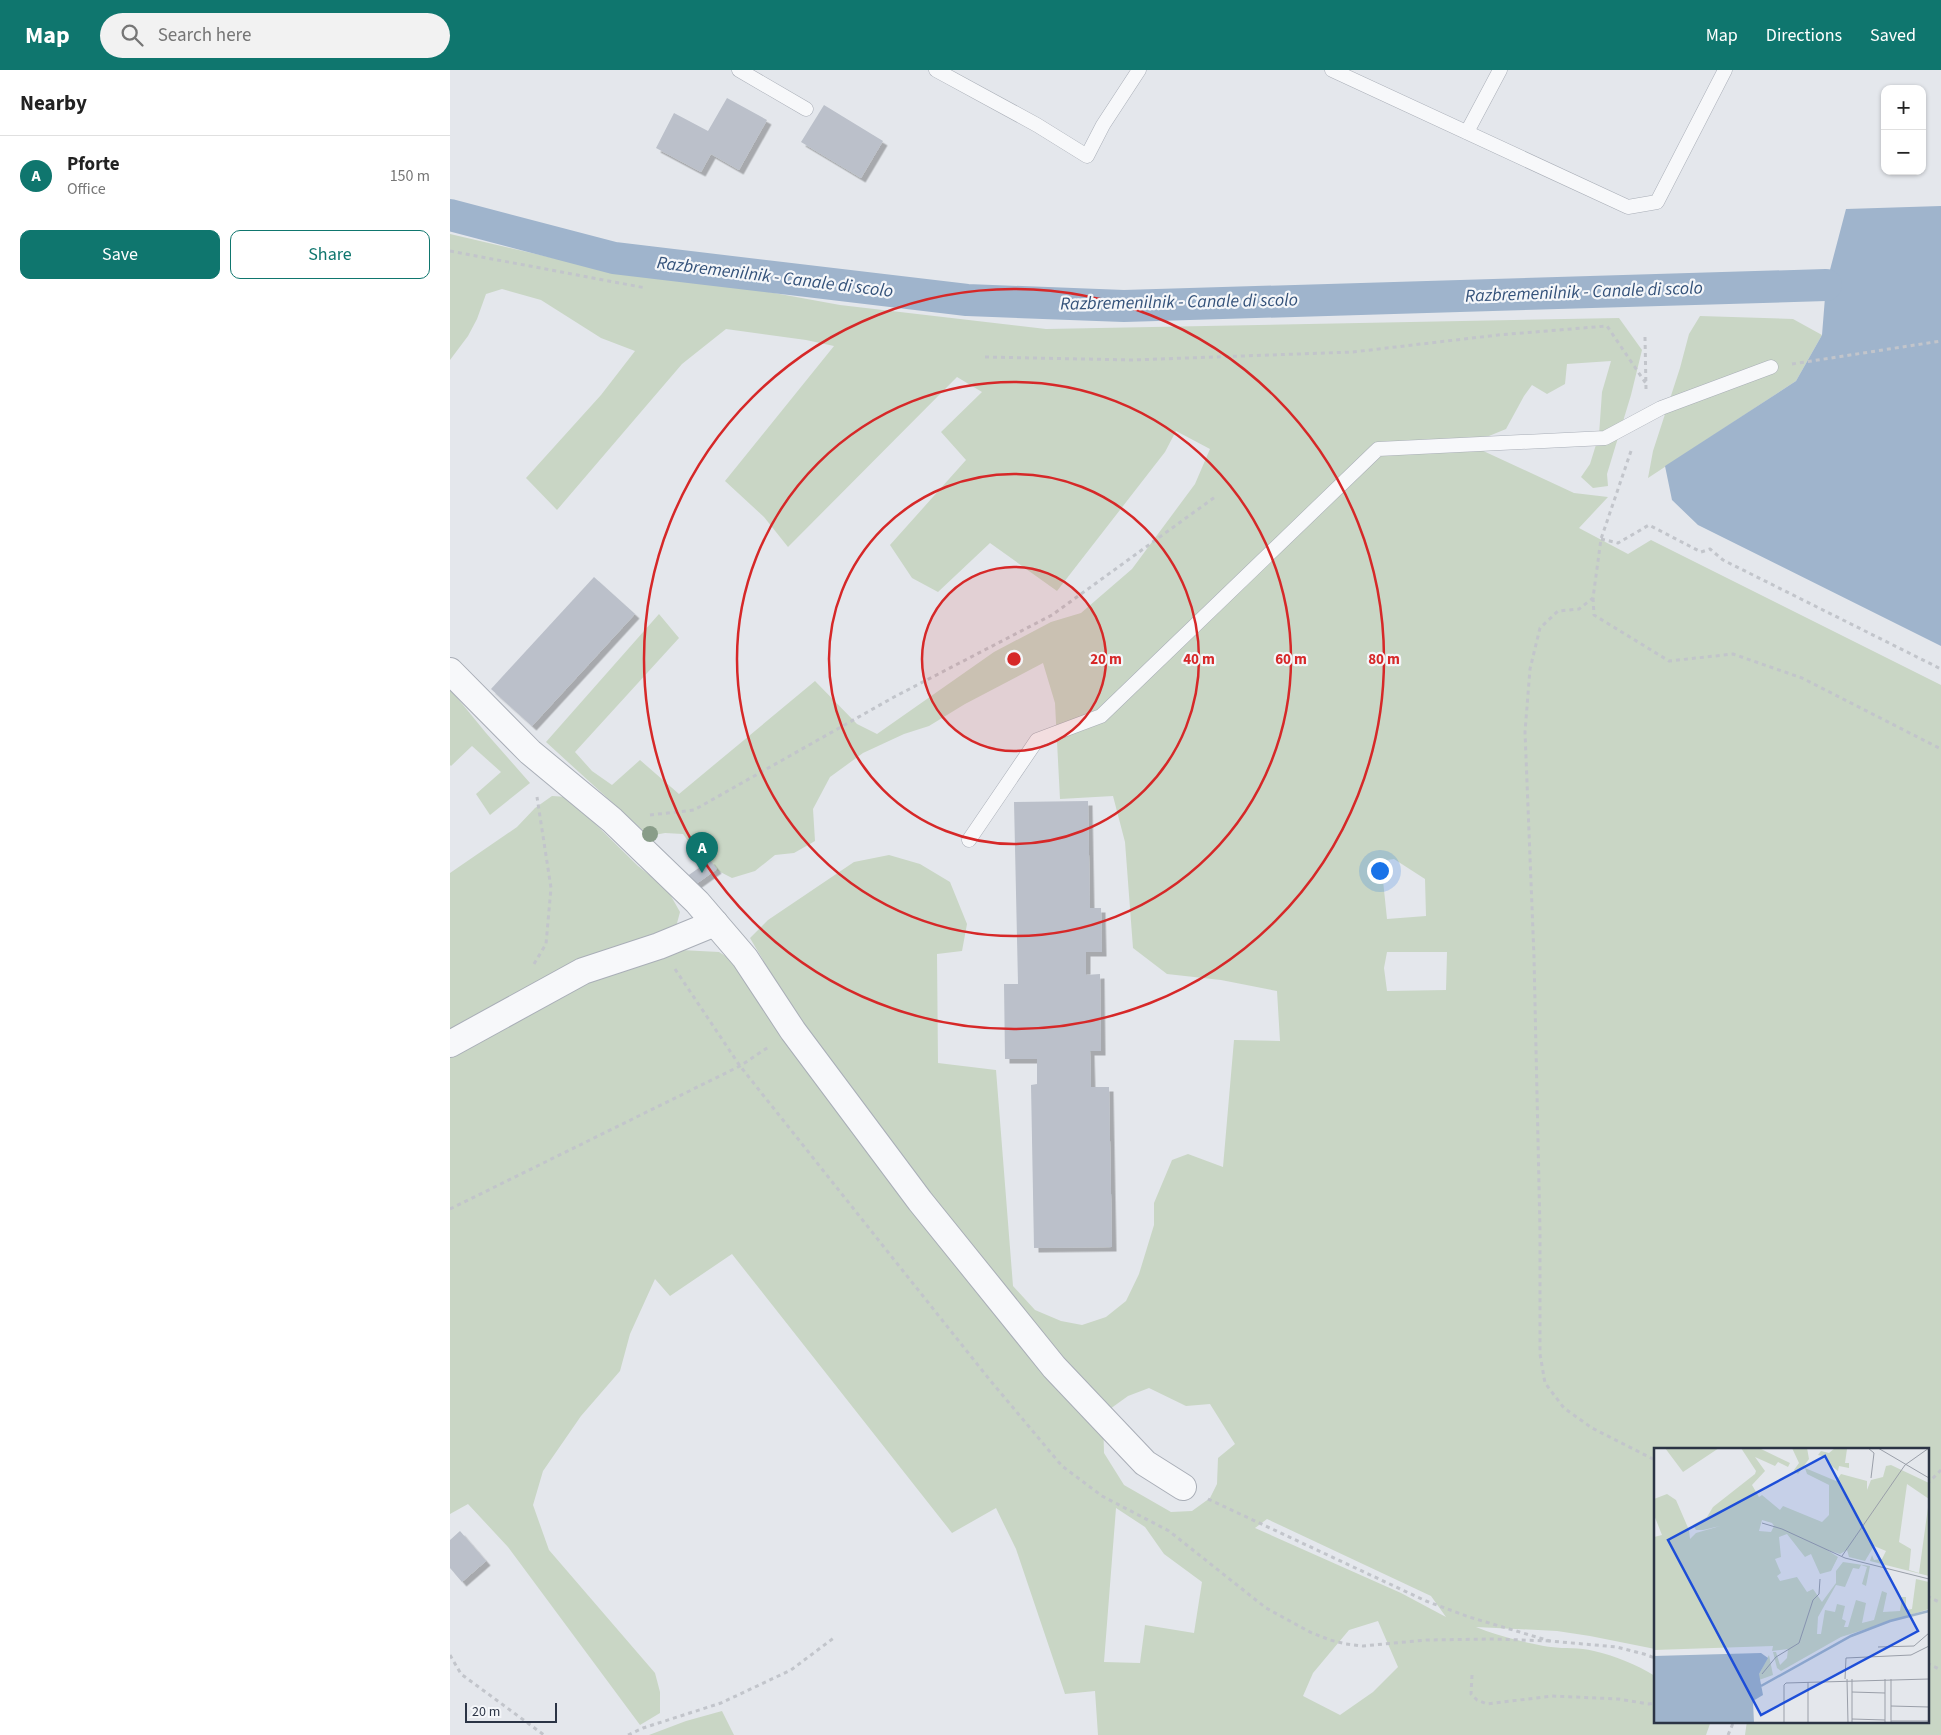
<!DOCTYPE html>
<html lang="en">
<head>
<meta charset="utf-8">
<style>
	:root { --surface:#fff; --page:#f2f2f2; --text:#222; --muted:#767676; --line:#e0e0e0; --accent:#0f766e }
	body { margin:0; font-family:"Source Sans 3",sans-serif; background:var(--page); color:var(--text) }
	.controls { position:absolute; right:15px; top:15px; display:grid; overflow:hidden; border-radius:10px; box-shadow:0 1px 4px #0004 }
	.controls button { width:45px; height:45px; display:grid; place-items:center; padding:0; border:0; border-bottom:1px solid var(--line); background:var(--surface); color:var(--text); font:25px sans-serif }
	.scale { position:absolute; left:15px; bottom:12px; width:92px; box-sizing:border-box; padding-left:5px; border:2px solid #2b3445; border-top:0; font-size:14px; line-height:18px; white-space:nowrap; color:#2b3445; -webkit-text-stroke:4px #f4f6f9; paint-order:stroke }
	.you { position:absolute; left:929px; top:800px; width:18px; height:18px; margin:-12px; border:4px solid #fff; border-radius:50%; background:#1a73e8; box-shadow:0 0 0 8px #1a73e833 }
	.badge { display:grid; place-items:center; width:32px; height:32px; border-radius:50%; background:var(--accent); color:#fff; font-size:16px; font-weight:700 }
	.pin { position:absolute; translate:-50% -41px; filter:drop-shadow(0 1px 2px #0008) }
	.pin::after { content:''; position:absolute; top:26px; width:18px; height:15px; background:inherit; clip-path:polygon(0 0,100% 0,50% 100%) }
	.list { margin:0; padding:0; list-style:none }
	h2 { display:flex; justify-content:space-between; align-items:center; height:65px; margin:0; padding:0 20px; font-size:21px }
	h2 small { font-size:16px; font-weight:400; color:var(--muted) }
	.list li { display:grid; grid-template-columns:32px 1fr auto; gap:15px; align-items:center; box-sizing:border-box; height:80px; padding:0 20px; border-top:1px solid var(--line) }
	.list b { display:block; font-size:19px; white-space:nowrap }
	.list p { margin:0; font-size:16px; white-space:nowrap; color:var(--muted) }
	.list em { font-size:16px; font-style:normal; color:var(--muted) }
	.actions { display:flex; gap:10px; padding:15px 20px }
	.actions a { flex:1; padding:11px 0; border:1px solid var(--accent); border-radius:10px; text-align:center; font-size:18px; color:var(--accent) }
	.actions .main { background:var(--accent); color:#fff }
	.icon { flex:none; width:28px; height:28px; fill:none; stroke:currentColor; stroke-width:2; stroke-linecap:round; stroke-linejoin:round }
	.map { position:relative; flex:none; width:1491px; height:1665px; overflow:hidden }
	header { display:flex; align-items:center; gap:30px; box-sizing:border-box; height:70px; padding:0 25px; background:var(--accent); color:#fff }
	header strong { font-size:24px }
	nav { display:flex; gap:28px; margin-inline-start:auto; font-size:18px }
	.search { width:350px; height:45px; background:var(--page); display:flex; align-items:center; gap:12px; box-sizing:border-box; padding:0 18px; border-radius:28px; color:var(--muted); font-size:19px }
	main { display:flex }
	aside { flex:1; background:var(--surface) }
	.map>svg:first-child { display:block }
	.green { fill:#c9d6c5; fill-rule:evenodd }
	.water { fill:#9fb4cc }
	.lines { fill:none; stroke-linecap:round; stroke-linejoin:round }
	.canal { stroke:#9fb4cc; stroke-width:32 }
	.building { fill:#bbc0ca; filter:url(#shadow) }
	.lane-casing { stroke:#a9aeb7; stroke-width:15 }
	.street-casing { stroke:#a9aeb7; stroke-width:28 }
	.path { stroke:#c2c5cb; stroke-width:3; stroke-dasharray:4 4; stroke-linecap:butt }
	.lane { stroke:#f7f8fa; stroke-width:14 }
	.street { stroke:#f7f8fa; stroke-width:26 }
	.tree { fill:#899d89 }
	.ring { fill:none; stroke:#d62828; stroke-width:2.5 }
	.labels { text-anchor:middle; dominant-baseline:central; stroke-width:4.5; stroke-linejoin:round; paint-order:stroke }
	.water-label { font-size:18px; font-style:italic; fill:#34527a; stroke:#f4f6f9 }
	.inset-river { fill:none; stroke:#9fb4cc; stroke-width:2.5 }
	.inset-road { fill:none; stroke:#9a9fa9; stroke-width:1 }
	.view { fill:#1d4ed8; fill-opacity:0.15; stroke:#1d4ed8; stroke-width:2.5 }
	.inset-edge { fill:none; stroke:#2b3445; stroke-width:2.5 }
	.centre { fill:#d62828; stroke:#f4f6f9; stroke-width:2.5 }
	.ring-label { font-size:15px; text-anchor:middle; font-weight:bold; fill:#d62828; stroke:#f4f6f9; stroke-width:4.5; stroke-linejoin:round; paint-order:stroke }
</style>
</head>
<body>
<header>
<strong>Map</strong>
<div class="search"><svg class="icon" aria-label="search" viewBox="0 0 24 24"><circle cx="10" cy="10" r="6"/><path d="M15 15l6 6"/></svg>Search here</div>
<nav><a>Map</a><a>Directions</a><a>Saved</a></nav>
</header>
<main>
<aside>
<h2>Nearby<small></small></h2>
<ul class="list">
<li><span class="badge">A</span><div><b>Pforte</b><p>Office</p></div><em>150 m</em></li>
</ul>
<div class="actions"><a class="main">Save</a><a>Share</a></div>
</aside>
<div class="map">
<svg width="1491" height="1665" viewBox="0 0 1491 1665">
	<defs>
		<filter id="shadow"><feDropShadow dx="4.5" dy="4.5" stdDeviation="0" flood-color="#0004"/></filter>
	</defs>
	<rect width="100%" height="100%" fill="#e4e7ec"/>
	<!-- green -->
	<g class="green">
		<path d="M 0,164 L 116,191 L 205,201 L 390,235 L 596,259 L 1169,248 L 1192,280 L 1181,325 L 1157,404 L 1158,416 L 1143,418 L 1131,407 L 1140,394 L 1149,365 L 1152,322 L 1161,291 L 1117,294 L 1115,314 L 1097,324 L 1082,315 L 1074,326 L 1056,359 L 1039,366 L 1029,379 L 1124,423 L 1158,427 L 1129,458 L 1178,484 L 1201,470 L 1491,615 L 1491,1665 L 1295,1665 L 1297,1651 L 1477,1651 L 1477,1379 L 1205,1379 L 1205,1579 L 1140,1566 L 1107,1561 L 1026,1557 C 1042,1564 1083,1575 1101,1577 C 1115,1579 1129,1577 1144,1581 C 1165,1586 1186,1594 1205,1606 L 1205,1651 L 1261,1651 L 1256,1665 L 648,1665 L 645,1621 L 615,1624 L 566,1479 L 546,1438 L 502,1463 L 282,1184 L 220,1226 L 205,1209 L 180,1264 L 170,1301 L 131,1346 L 93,1401 L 83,1435 L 99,1480 L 205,1603 L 210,1622 L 210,1643 L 190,1655 L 58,1477 L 18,1434 L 0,1444 L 0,803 L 67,757 L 85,738 L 102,726 L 118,727 L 188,796 L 217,819 L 230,842 L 226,857 L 231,880 L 269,882 L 290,895 L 356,963 L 300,868 L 318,850 L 404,792 L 439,785 L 470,794 L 500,812 L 517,854 L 512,881 L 487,884 L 488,993 L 546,1000 L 563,1216 L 585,1240 L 611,1251 L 632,1255 L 656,1247 L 676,1231 L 689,1204 L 704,1155 L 704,1133 L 722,1090 L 738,1084 L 773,1097 L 784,970 L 830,971 L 827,921 L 771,910 L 717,904 L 683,878 L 675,772 L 663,726 L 610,729 L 605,633 L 593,593 L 515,634 L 479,656 L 454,664 L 413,683 L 380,707 L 363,739 L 365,771 L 344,783 L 325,785 L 305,801 L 282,808 L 253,793 L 233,764 L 215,763 L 199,766 L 96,672 L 209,544 L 229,568 L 125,682 L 142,701 L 162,715 L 190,690 L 229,724 L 365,611 L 407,654 L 427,664 L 544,582 L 601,552 L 631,543 L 682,499 L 745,414 L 760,379 L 726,361 L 715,382 L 607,521 L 540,473 L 488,522 L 462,508 L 440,475 L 516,390 L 491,362 L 532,322 L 507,307 L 338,477 L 314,447 L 275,411 L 384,276 L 356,270 L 276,259 L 232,294 L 107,440 L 76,408 L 151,325 L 185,281 L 151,268 L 91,230 L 52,219 L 36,224 L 27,249 L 18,266 L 0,290 ZM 944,789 L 975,809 L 976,846 L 937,849 L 931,791 ZM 937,882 L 997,882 L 996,920 L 937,921 L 934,898 ZM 699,1318 L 736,1336 L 760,1334 L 785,1374 L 768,1388 L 767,1414 L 760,1428 L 742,1441 L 721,1442 L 674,1415 L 654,1383 L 653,1344 L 678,1326 ZM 666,1438 L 695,1457 L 714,1484 L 752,1512 L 744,1563 L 695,1555 L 690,1593 L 654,1592 ZM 817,1449 L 981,1526 L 996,1547 L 951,1523 L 805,1458 ZM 928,1551 L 948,1597 L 923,1622 L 890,1645 L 853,1626 L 863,1603 L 899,1560 Z"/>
		<polygon points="1250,246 1343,249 1372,265 1346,311 1198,408 1203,381 1230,298 1239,264"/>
		<polygon points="0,619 36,663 80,713 40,745 26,724 51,702 22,676 1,696 0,695"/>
		<polygon points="272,1641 284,1665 199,1665 236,1651"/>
	</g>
	<!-- water -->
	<polygon class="water" points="1491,136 1491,576 1248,455 1222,430 1215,396 1346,311 1372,265 1376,215 1396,139"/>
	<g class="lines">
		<!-- canal -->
		<polyline class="canal" points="0,145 164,188 517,230 674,236 1376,215"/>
	</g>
	<!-- building -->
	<g class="building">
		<polygon points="277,28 317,50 289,100 261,84 251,102 206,78 224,43 258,61"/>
		<polygon points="374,35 433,71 411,108 351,72"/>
		<polygon points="144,507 185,544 82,656 41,619"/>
		<polygon points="638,731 640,838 651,838 652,882 636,882 636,905 650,904 651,981 640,981 641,1017 659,1017 662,1177 584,1178 581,1015 587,1014 587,989 555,989 554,914 568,914 564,732"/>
		<polygon points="260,790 267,799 242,817 236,807"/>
		<polygon points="10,1461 36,1491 12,1512 0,1498 0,1470"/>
	</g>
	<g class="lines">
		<!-- lane casing -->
		<g class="lane-casing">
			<g id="lane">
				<polyline points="289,0 356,39"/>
				<polyline points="486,0 587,55 637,86 653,55 689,0"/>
				<polyline points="882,0 1178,137 1207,132 1275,0"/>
				<polyline points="1017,62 1050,0"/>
				<polyline points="519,770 587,670 651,646 928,379 1155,368 1211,338 1321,297"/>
			</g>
		</g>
		<!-- street casing -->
		<g class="street-casing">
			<g id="street">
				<polyline points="0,601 80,682 162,750 247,832 295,888 343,961 470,1131 604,1297 695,1393 733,1417"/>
				<polyline points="0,974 133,901 209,876 265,853"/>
			</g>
		</g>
		<!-- path -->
		<g class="path">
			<polyline points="0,181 196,218"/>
			<polyline points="1195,267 1196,319"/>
			<polyline points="535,287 682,290 903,282 1048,265 1157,256 1197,315"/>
			<polyline points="1342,294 1491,271"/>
			<polyline points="1181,381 1151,469 1143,528 1129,539 1108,541 1090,558 1080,599 1075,662 1084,887 1090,1161 1090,1284 1095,1313 1114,1338 1142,1358 1205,1390"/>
			<polyline points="1151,469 1168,473 1199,455 1251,482 1260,479 1273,490 1491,599"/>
			<polyline points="1143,528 1144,545 1219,591 1283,584 1352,608 1491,679"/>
			<polyline points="200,745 244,740 444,627 602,545 765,427"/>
			<polyline points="84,894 96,874 101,818 87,727"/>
			<polyline points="225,899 290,996 539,1309 612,1396 652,1426 719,1461 816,1538 860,1562 880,1570 896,1574 913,1576 977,1570 1043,1569 1100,1571"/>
			<polyline points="0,1139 290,996 320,976"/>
			<polyline points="1477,1414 1491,1400"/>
			<polyline points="758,1429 976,1531 1019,1547 1100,1571 1167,1577 1194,1584 1205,1588"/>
			<polyline points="1477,1526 1491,1533"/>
			<polyline points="0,1585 11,1604 94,1665"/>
			<polyline points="1477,1593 1491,1600"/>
			<polyline points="1022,1605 1021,1624 1027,1630 1037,1634 1102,1626 1168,1629 1199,1634 1205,1633"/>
			<polyline points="178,1665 193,1658 271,1633 341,1600 385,1567"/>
			<polyline points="1278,1665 1284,1651"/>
		</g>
		<!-- lane -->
		<use href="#lane" class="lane"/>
		<!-- street -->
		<use href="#street" class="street"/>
	</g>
	<!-- trees -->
	<circle class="tree" cx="200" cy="764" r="8"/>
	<!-- distance rings -->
	<circle cx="564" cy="589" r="92" fill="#d62828" fill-opacity=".12"/>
	<g class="ring">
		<circle cx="564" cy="589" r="92"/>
		<circle cx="564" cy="589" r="185"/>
		<circle cx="564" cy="589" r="277"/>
		<circle cx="564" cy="589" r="370"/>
	</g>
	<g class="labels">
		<!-- water labels -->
		<g class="water-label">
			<text transform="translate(325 207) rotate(7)">Razbremenilnik - Canale di scolo</text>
			<text transform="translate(1134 222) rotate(-2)">Razbremenilnik - Canale di scolo</text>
			<text transform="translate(729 232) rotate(-1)">Razbremenilnik - Canale di scolo</text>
		</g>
	</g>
	<!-- overview -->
	<g transform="translate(1204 1378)">
		<rect width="275" height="275" fill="#e4e7ec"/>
		<path d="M 11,0 L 65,0 L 29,24 ZM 87,0 L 105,0 L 136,15 L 134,19 L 124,14 L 121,18 L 101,9 L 111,23 L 98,37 L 105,49 L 108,47 L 126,62 L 129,58 L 168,74 L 175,67 L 175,37 L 153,26 L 151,20 L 182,33 L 187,26 L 213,33 L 213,42 L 217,32 L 229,29 L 232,18 L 237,17 L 275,35 L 275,51 L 253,36 L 245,94 L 257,101 L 255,122 L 265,125 L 275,52 L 275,128 L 216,113 L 218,107 L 220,112 L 228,111 L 232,103 L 220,98 L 211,113 L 195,109 L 193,102 L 186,106 L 173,102 L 184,109 L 177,123 L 166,126 L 157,106 L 151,109 L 133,86 L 125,89 L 127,109 L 121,111 L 127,125 L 123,128 L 126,133 L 143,129 L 153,144 L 159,141 L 168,154 L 182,135 L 182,123 L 189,114 L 216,118 L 212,138 L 208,136 L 213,119 L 207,117 L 205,121 L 199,120 L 191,139 L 182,137 L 164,169 L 163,186 L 167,186 L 171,162 L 181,164 L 183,156 L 191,158 L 188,171 L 192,173 L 190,179 L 194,179 L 202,152 L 212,155 L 208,175 L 220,172 L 228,143 L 233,145 L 229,164 L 246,163 L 248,149 L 252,149 L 252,162 L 258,161 L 262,131 L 275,134 L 275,161 L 187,189 L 127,223 L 123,220 L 119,204 L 122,204 L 126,217 L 133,210 L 134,201 L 118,203 L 119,198 L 0,202 L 0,89 L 8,87 L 0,67 L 0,51 L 13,46 L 22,52 L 35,82 L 36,91 L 42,85 L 66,78 L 49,82 L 42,82 L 39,77 L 53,69 L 59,59 L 101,26 L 102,23 ZM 108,72 L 118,75 L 120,78 L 117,84 L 105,83 ZM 138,0 L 153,0 L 155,11 L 144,26 L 140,22 L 145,15 ZM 181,0 L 193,1 L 191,15 L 195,15 L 195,20 L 185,18 L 184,23 L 175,16 L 173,9 L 164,7 L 167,3 L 175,5 ZM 115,207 L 119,227 L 105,232 L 105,226 Z" fill="#c9d6c5" fill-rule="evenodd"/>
		<path d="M 107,205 L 114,210 L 105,226 L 109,247 L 99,253 L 100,275 L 0,275 L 0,208 Z" fill="#9fb4cc"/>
		<path class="inset-river" d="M 107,238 L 197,188 L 236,173 L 275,163"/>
		<path class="inset-road" d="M 214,0 L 220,5 L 217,30M 224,0 L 275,30M 108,75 L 128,81 L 191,110 L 275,131M 188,108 L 251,17 L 275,0M 224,199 L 260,198 L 275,185M 108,226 L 122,209 L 145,195 L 159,152 L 165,146 L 166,131M 191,231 L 192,210 L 257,207 L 275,198M 193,231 L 194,275M 198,231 L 198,275M 237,231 L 237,275M 154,234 L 154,275M 198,244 L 231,245M 237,258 L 275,259M 198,271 L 231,272M 237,273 L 275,273M 130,275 L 130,237 L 132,235 L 275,231M 231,275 L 231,231"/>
		<path class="view" d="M 171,8 L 264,183 L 107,267 L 14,92 Z"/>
		<rect width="275" height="275" class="inset-edge"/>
	</g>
	<circle cx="564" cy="589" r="8" class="centre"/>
	<g class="ring-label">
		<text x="656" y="594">20 m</text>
		<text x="749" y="594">40 m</text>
		<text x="841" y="594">60 m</text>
		<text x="934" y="594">80 m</text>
	</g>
</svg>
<div class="controls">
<button>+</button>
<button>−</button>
</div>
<div class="scale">20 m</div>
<div class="you"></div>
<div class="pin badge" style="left:252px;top:803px">A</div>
</div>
</main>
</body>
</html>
